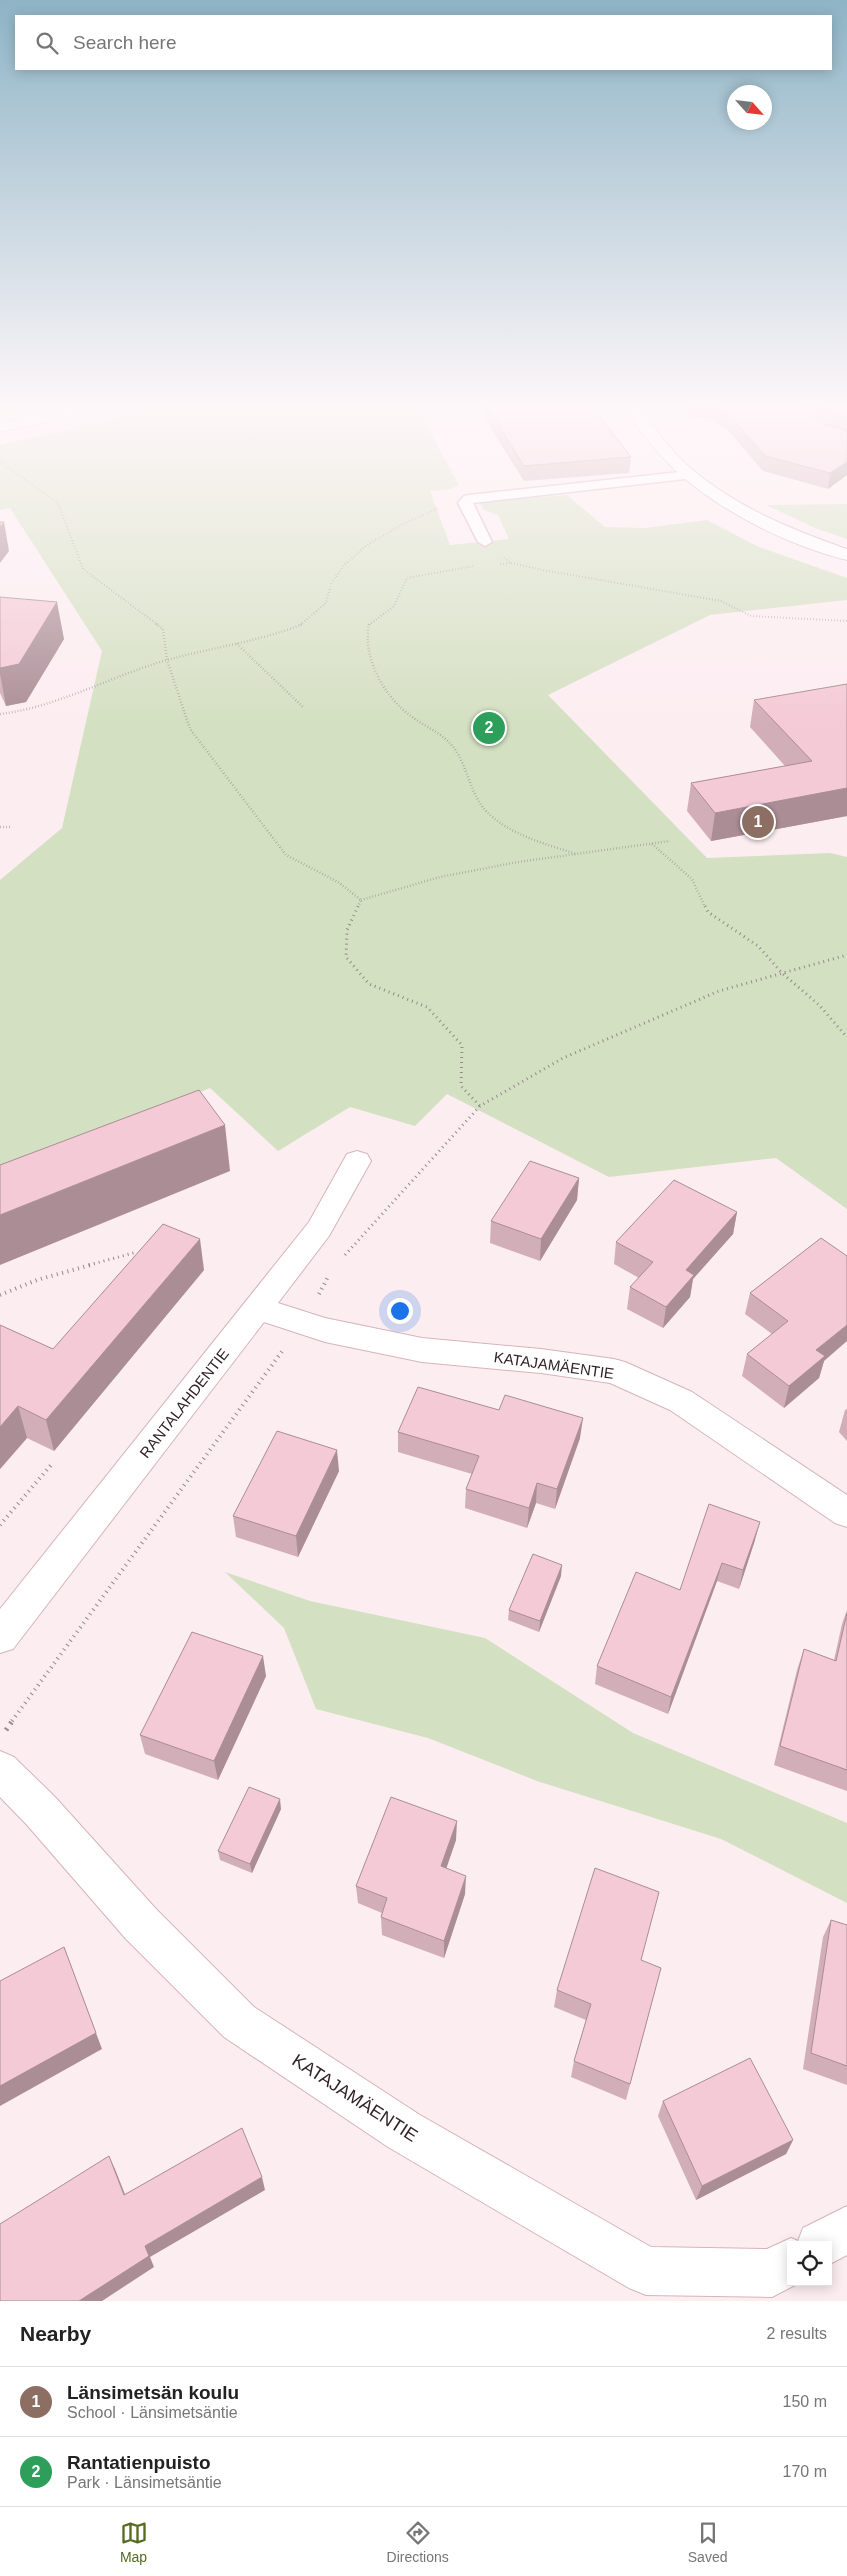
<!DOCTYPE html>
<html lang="en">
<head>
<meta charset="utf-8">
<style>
	:root { --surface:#fff; --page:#f2f2f2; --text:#222; --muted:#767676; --line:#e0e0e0; --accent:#546d1e }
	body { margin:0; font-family:Helvetica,sans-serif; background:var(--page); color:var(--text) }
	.controls { position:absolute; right:15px; bottom:15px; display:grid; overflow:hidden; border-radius:0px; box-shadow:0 2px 12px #0003 }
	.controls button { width:45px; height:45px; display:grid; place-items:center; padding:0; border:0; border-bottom:1px solid var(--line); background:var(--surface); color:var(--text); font:25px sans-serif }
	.compass { position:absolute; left:727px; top:85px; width:45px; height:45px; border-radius:50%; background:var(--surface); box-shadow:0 2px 12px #0003; rotate:117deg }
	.you { position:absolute; left:399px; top:1310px; width:18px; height:18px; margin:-12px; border:4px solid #fff; border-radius:50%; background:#1a73e8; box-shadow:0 0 0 8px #1a73e833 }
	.badge { display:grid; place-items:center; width:32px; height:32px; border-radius:50%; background:var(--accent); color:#fff; font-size:16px; font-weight:700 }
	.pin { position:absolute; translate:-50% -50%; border:2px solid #fff; box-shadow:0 1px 5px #0006 }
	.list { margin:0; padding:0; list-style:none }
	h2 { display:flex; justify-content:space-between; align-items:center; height:65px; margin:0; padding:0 20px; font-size:21px }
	h2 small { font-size:16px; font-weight:400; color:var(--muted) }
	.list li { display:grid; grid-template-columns:32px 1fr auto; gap:15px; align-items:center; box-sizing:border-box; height:70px; padding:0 20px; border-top:1px solid var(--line) }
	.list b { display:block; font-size:19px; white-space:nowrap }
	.list p { margin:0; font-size:16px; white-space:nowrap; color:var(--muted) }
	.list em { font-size:16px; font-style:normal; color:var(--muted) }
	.icon { flex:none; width:28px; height:28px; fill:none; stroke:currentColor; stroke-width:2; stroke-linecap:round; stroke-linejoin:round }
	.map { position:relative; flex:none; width:847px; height:2301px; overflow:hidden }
	.search { position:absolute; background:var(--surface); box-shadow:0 2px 12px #0003; left:15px; right:15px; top:15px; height:55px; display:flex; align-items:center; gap:12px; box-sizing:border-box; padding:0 18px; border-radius:0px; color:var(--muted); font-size:19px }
	.sheet { height:205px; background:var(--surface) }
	nav { display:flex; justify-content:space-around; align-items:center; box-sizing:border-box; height:70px; border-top:1px solid var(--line); background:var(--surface); font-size:14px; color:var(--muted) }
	nav a { display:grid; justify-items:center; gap:2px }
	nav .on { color:var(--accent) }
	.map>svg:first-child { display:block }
	.green { fill:#d4e0c2 }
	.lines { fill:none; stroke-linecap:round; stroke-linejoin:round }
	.lane-casing { stroke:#d7b3bd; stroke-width:3 }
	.street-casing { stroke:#d7b3bd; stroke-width:2 }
	.secondary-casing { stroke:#d7b3bd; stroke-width:2 }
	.path-far4 { stroke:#97898d; stroke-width:2; stroke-dasharray:0.5 2.5; stroke-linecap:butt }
	.path-far3 { stroke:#97898d; stroke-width:2.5; stroke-dasharray:0.5 2.5; stroke-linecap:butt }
	.path-far2 { stroke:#97898d; stroke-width:3; stroke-dasharray:1 4; stroke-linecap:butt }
	.path-far1 { stroke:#97898d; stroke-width:4; stroke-dasharray:1 4.5; stroke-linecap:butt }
	.path { stroke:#97898d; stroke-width:5; stroke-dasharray:2 5.5; stroke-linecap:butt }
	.lane { fill:#fff; fill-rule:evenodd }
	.street { fill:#fff; fill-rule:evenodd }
	.secondary { fill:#fff; fill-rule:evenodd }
	.wall { fill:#d2aeb8 }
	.shaded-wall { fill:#ab8d96 }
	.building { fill:#f4cad6; stroke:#ab8d96 }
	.labels { text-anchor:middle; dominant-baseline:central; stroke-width:4; stroke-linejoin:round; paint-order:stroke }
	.street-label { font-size:15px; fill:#322428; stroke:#fff }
	.near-street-label { font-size:18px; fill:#322428; stroke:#fff }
</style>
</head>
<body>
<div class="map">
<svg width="847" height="2301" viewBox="0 0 847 2301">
	<rect width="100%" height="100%" fill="#fcedf1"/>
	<!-- green -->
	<g class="green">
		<polygon points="0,403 63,403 0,417"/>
		<polygon points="186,403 398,403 400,408 418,410 459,485 448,490 430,491 450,545 509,539 498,515 484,510 480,502 567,495 605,527 645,528 707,520 759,547 847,578 847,600 710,615 548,695 707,858 830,853 847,857 847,1209 776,1158 609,1177 447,1094 415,1126 350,1107 278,1151 210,1088 0,1179 0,880 62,828 102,651 10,508 0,510 0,445"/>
		<polygon points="847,504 847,539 815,528 766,505"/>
		<polygon points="225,1572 310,1601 485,1638 633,1733 847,1823 847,1903 721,1839 537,1781 428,1738 316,1709 284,1628"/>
	</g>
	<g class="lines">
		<!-- lane casing -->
		<g class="lane-casing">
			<polygon id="lane" points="689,471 694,472 695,475 694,478 473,503 492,542 485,546 478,542 458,503 464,496 469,495"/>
		</g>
		<!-- street casing -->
		<g class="street-casing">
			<g id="street">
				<polygon points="357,1151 367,1154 371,1161 329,1236 278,1303 325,1318 422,1338 541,1349 614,1359 625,1362 692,1392 847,1495 847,1527 835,1523 670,1410 610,1383 541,1373 422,1362 325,1342 264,1322 13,1649 0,1653 0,1609 309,1222 347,1154"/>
				<polygon points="0,1751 14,1757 55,1797 156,1909 254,2007 420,2115 651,2247 767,2249 791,2238 798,2241 803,2228 847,2206 847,2255 828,2265 828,2245 791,2245 791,2282 801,2282 772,2297 646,2295 629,2288 388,2147 224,2037 126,1939 27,1825 0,1797"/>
			</g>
		</g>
		<!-- secondary casing -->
		<g class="secondary-casing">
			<g id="secondary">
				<polygon points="95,403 120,403 113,407 0,432 0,424"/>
				<path d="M 620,403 L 634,403 C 651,423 667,446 686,464 C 731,505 790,529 847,549 L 847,560 C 789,546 720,511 676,471 C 655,451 636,426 620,403 Z"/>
			</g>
		</g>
		<!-- path-far4 -->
		<g class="path-far4">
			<polyline points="140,408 166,403"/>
			<polyline points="0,462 58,503 83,569 158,625"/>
			<polyline points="504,558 511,563 543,570 721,601 751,616 847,621"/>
			<polyline points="500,564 511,563"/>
			<polyline points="300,625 326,603 331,584 344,565 367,545 403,524 439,508"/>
			<polyline points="369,625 394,606 407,578 474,566"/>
		</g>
		<!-- path-far3 -->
		<g class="path-far3">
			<polyline points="156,624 163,629 167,660 190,729 286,855 338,882 361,900 358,907"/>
			<path d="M 369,624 C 362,657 384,697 411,716 C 425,727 443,733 454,748 C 468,767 470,795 487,812 C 510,835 546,844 576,854"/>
			<polyline points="237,644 303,707"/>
			<path d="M 0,714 C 58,707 111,676 167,660 C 213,647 259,642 303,624"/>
			<polyline points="0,827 10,827"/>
			<polyline points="652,844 692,879 705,907"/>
			<polyline points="361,900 440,877 518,862 670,841"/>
		</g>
		<!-- path-far2 -->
		<g class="path-far2">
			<polyline points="358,906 347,930 346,957 369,984 427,1007 462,1045 461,1086 480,1106"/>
			<polyline points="705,906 708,912 758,946 782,973 819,1005 847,1037"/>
			<polyline points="345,1255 480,1106 563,1058 719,991 847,955"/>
			<polyline points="89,1265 137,1252"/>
		</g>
		<!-- path-far1 -->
		<g class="path-far1">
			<polyline points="319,1294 329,1275"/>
			<polyline points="0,1295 37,1280 94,1264"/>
			<polyline points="0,1525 51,1465"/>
			<polyline points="12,1721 283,1350"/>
		</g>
		<!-- path -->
		<polyline class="path" points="6,1730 13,1720"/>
		<!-- lane -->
		<use href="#lane" class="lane"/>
		<!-- street -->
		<use href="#street" class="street"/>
		<!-- secondary -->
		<use href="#secondary" class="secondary"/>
	</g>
	<!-- wall -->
	<g class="wall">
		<polygon points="479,403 596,403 599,408 599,416 631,457 629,473 524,481 493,432"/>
		<polygon points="678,403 799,403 824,424 828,425 800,403 847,403 847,475 828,489 763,471 726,428 704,418 691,419"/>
		<polygon points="0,597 64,639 26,702 6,706 0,693"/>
		<polygon points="847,684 847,816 711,841 687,811 691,783 785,766 750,727 754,700"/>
		<polygon points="579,1178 577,1200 540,1261 490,1243 491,1221"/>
		<polygon points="737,1212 733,1234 693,1279 690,1297 663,1328 627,1309 630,1287 639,1278 614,1264 616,1242"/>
		<polygon points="821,1238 824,1361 819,1378 784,1408 742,1376 747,1354 772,1334 745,1314 750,1293"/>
		<polygon points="204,1270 54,1451 27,1438 0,1469 0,1325 53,1349"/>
		<polygon points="847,1409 847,1441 839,1432 845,1410"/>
		<polygon points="398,1432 580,1438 555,1509 536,1503 527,1528 465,1508 466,1489 472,1474 398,1452"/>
		<polygon points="339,1471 298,1557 236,1537 233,1516"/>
		<polygon points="755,1540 739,1589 717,1581 668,1714 595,1684 597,1666 680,1590"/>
		<polygon points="561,1576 539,1632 508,1620 509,1610"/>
		<polygon points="847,1610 847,1791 774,1765 797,1670 804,1649 834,1660 842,1624"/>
		<polygon points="266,1676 218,1780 145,1754 140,1735"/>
		<polygon points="281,1809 252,1873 220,1860 218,1851"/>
		<polygon points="456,1840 446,1868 465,1894 444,1958 382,1935 381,1917 382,1913 358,1903 356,1886"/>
		<polygon points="831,1920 847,1925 847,2085 803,2069 823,1937"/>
		<polygon points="641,1961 661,1968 626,2100 571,2077 574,2061 586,2020 554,2007 557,1990"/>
		<polygon points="663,2101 793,2140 786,2154 696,2200 658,2116"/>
	</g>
	<!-- shaded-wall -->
	<g class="shaded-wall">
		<polygon points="847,462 847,475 828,489 830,473"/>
		<polygon points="4,522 9,551 0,563 0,527"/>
		<polygon points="57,602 64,639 26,702 6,706 0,674 0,668"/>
		<polygon points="847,788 847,816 711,841 715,813"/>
		<polygon points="225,1125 230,1171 0,1265 0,1215"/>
		<polygon points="579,1178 577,1200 540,1261 541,1239"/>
		<polygon points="737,1212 733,1234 693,1279 690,1297 663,1328 666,1307 686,1270"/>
		<polygon points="200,1239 204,1270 54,1451 46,1420"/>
		<polygon points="847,1325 847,1341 824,1361 819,1378 784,1408 789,1386 816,1350"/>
		<polygon points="18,1406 27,1438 0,1469 0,1427"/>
		<polygon points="583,1418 580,1438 555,1509 557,1489"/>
		<polygon points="337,1450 339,1471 298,1557 296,1536"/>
		<polygon points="537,1483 536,1503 527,1528 529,1508"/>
		<polygon points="760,1522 755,1540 739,1589 743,1570"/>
		<polygon points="722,1563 717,1581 668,1714 671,1697"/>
		<polygon points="562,1565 561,1576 539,1632 540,1621"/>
		<polygon points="263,1656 266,1676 218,1780 214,1761"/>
		<polygon points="280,1799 281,1809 252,1873 250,1864"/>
		<polygon points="457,1821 456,1840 441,1884 441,1866"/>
		<polygon points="466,1876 465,1894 444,1958 444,1941"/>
		<polygon points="64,1947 102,2049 0,2106 0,2086"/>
		<polygon points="793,2140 786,2154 696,2200 702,2186"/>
		<polygon points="109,2156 115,2169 130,2207 124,2195"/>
		<polygon points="262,2177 265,2190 150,2257 154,2267 102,2301 79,2301 145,2246"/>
	</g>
	<!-- building -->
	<g class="building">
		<polygon points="486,403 596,403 599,408 593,408 631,457 524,466 493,416"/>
		<polygon points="691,403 799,403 824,424 847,431 847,462 830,473 765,456 728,414 706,403 692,404"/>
		<polygon points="821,403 847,403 847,418 836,415"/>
		<polygon points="0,522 4,522 0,527"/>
		<polygon points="0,597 57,602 19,664 0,668"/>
		<polygon points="847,684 847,788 715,813 691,783 812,761 754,700"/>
		<polygon points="199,1090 225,1125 0,1215 0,1165"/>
		<polygon points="530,1161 579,1178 541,1239 491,1221"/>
		<polygon points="674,1180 737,1212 686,1270 694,1275 666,1307 630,1287 653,1262 616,1242"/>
		<polygon points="163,1224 200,1239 46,1420 18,1406 0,1427 0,1325 53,1349"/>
		<polygon points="821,1238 847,1256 847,1325 816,1350 825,1356 789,1386 747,1354 788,1321 750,1293"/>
		<polygon points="418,1387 499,1410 505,1395 583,1418 557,1489 537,1483 529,1508 466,1489 479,1456 398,1432"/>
		<polygon points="277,1431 337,1450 296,1536 233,1516"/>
		<polygon points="709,1504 760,1522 743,1570 722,1563 671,1697 597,1666 636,1572 680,1590"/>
		<polygon points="533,1554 562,1565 540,1621 509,1610"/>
		<polygon points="847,1613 847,1770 780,1746 804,1649 836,1661"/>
		<polygon points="192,1632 263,1656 214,1761 140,1735"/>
		<polygon points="249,1787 280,1799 250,1864 218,1851"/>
		<polygon points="391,1797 457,1821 441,1866 466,1876 444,1941 381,1917 387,1898 356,1886"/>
		<polygon points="595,1868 659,1892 641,1960 661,1968 630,2084 574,2061 591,2004 557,1990"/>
		<polygon points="831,1920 847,1925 847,2066 811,2053"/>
		<polygon points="64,1947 96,2033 0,2086 0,1981"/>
		<polygon points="750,2058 793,2140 702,2186 663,2101"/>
		<polygon points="242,2128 262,2177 145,2246 149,2256 79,2301 0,2301 0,2224 109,2156 124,2195"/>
	</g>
	<!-- sky -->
	<linearGradient id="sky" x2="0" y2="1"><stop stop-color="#8eb4c6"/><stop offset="0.56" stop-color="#fef7f9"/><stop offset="1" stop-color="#fef7f9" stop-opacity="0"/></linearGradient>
	<rect width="847" height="725" fill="url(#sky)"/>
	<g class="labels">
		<!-- street labels -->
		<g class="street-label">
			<text transform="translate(554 1365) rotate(8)">KATAJAMÄENTIE</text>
			<text transform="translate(184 1403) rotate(-52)">RANTALAHDENTIE</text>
		</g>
		<!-- near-street labels -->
		<g class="near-street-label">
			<text transform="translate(355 2098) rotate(33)">KATAJAMÄENTIE</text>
		</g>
	</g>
</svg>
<div class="controls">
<button><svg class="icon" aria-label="locate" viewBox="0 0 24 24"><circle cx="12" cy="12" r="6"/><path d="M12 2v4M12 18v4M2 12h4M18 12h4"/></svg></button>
</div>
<svg class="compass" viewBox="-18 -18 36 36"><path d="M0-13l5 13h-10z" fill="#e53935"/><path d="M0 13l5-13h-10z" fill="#767676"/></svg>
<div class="you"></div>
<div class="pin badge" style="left:758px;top:822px;background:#8d6e63">1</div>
<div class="pin badge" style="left:489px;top:728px;background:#2e9e5b">2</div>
<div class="search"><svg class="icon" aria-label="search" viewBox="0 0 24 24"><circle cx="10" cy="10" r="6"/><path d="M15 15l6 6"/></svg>Search here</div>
</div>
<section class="sheet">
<h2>Nearby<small>2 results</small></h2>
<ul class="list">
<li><span class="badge" style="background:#8d6e63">1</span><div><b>Länsimetsän koulu</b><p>School · Länsimetsäntie</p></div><em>150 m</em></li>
<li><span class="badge" style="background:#2e9e5b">2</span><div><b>Rantatienpuisto</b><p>Park · Länsimetsäntie</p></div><em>170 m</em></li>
</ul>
</section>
<nav>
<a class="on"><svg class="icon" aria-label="map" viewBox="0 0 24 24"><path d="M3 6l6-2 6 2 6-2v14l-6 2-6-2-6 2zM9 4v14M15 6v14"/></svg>Map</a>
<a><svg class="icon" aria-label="directions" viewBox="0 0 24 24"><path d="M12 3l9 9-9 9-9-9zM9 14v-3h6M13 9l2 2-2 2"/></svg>Directions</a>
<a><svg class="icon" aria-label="saved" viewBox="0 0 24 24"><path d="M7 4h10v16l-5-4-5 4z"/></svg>Saved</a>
</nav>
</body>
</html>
